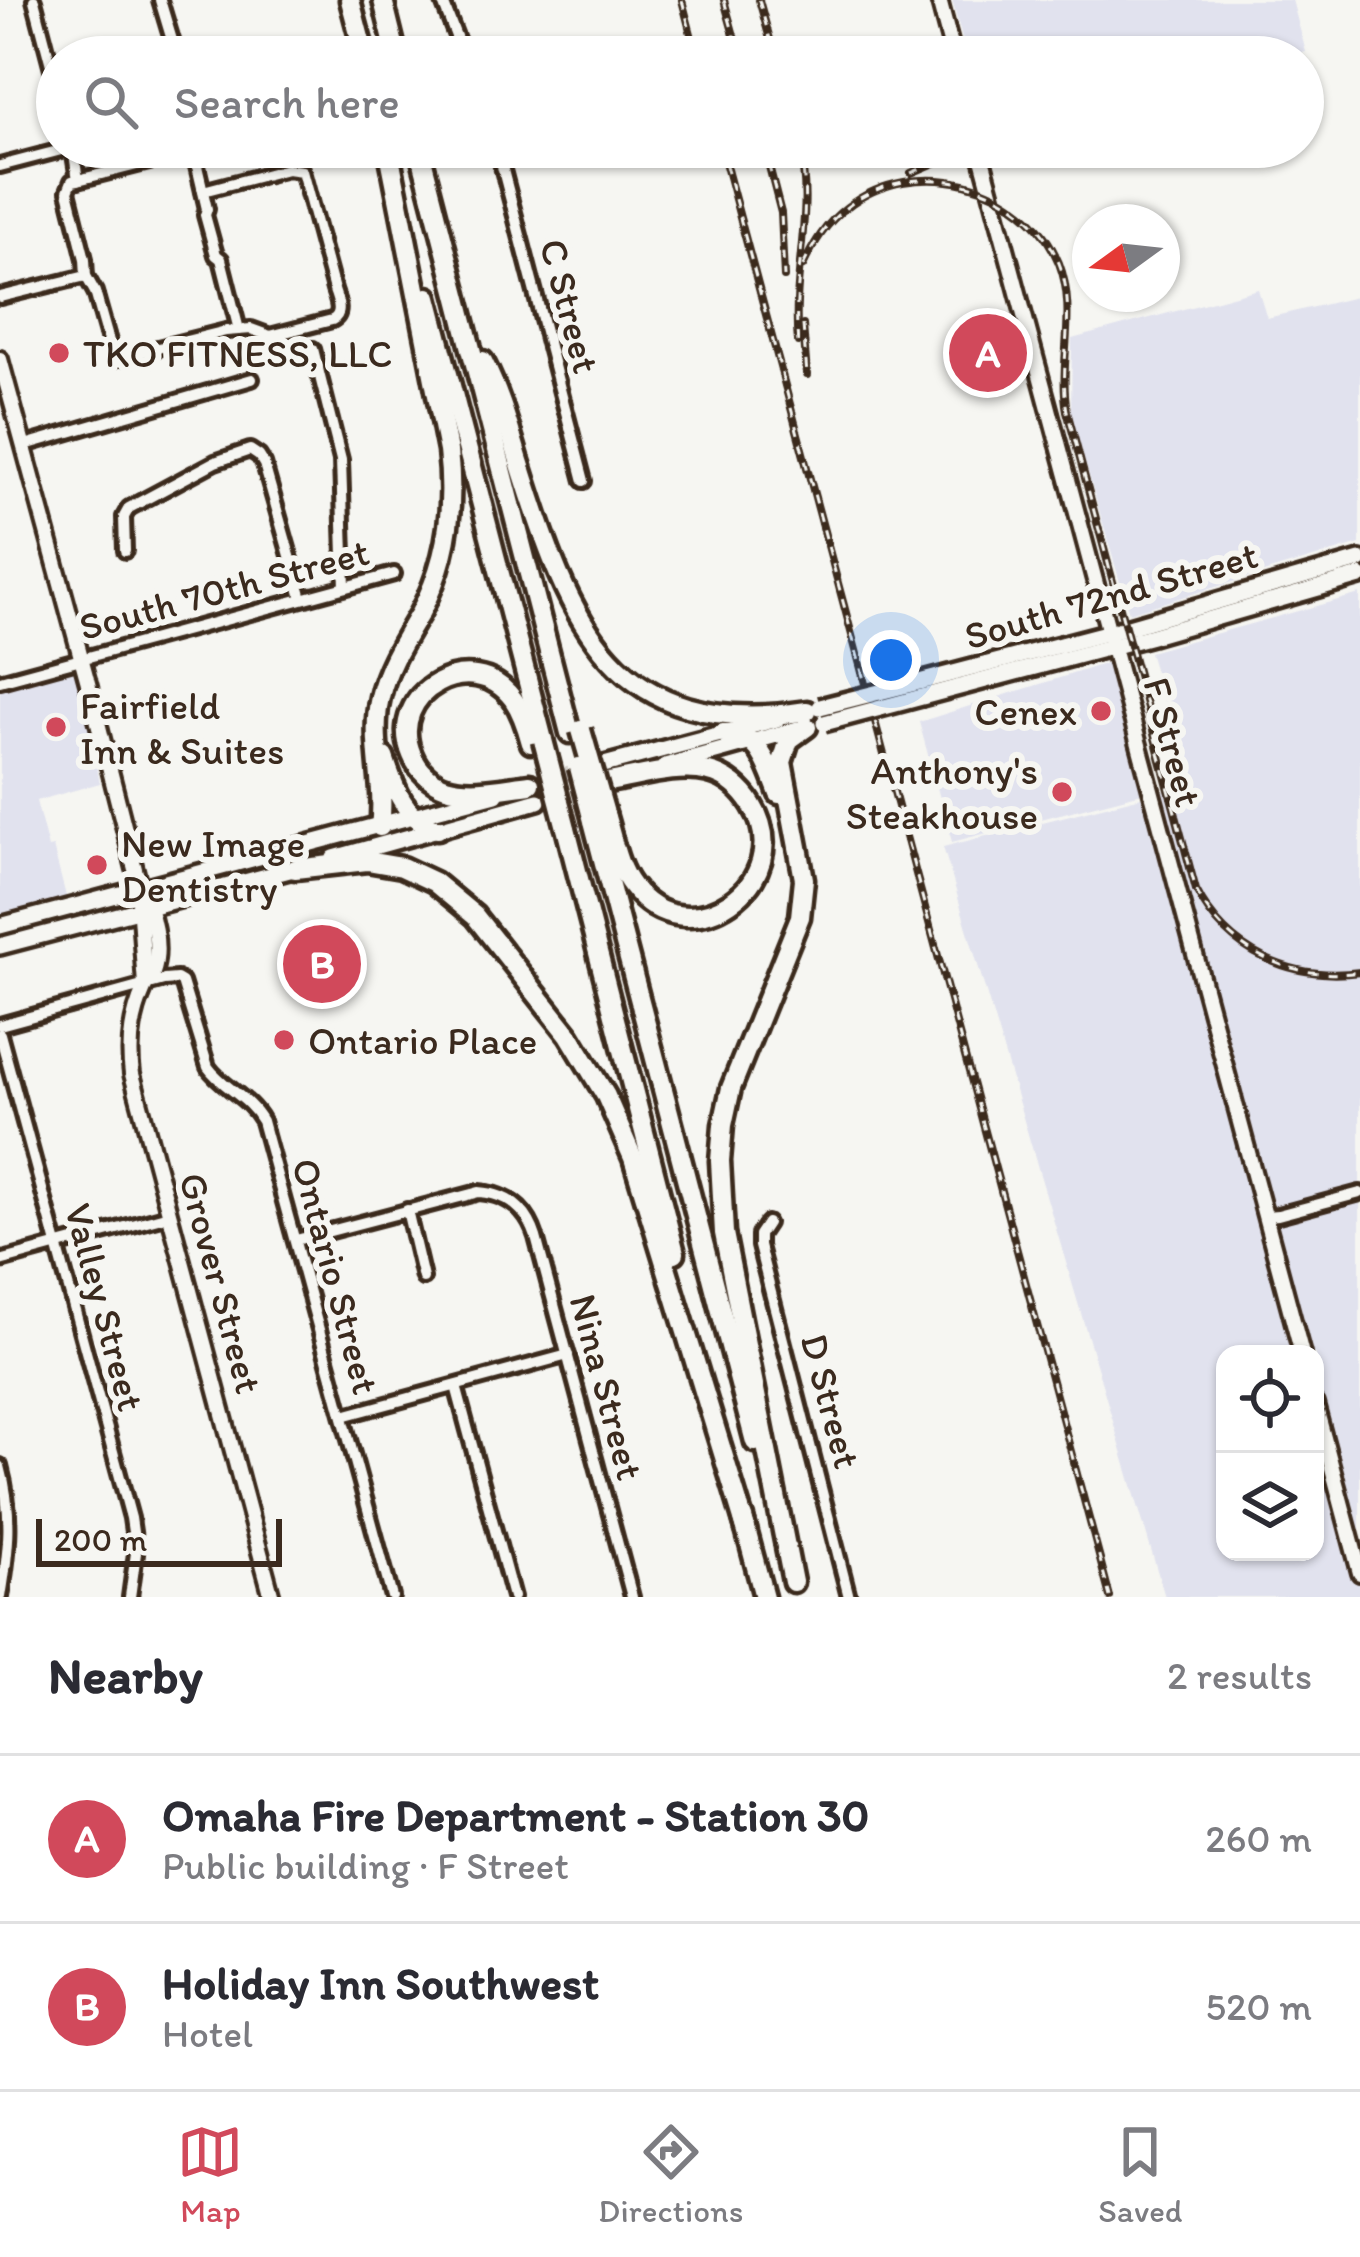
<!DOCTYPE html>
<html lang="en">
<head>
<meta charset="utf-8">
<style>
	:root { --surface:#fff; --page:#f2f2f3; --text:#2b2b33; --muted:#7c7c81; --line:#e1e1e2; --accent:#d1495b }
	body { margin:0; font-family:Itim,sans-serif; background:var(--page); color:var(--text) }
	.controls { position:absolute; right:36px; bottom:36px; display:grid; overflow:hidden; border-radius:24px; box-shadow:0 3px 9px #0004 }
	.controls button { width:108px; height:108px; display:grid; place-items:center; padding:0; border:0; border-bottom:3px solid var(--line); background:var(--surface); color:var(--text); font:60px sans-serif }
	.compass { position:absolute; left:1072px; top:204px; width:108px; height:108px; border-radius:50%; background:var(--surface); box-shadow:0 3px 9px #0004; rotate:255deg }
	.scale { position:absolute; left:36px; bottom:30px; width:246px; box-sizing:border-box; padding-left:12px; border:6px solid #3b2a1e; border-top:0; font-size:33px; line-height:42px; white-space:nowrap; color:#3b2a1e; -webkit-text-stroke:9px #f6f6f2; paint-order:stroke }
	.you { position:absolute; left:891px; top:660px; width:42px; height:42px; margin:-30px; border:9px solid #fff; border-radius:50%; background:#1a73e8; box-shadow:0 0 0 18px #1a73e833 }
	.badge { display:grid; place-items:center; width:78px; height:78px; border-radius:50%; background:var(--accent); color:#fff; font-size:39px; font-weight:700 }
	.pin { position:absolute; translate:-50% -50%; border:6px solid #fff; box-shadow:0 3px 12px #0006 }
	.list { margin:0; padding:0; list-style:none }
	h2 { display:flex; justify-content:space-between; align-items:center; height:156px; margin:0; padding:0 48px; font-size:51px }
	h2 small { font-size:39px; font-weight:400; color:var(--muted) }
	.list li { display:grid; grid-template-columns:78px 1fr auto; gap:36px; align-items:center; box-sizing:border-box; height:168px; padding:0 48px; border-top:3px solid var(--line) }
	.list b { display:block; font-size:45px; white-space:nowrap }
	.list p { margin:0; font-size:39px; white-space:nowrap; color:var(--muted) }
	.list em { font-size:39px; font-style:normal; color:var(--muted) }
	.icon { flex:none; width:66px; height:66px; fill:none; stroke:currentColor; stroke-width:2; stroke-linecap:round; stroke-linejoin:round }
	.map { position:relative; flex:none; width:1360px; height:1597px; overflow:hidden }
	.search { position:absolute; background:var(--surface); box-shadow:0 3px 9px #0004; left:36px; right:36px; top:36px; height:132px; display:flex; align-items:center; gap:30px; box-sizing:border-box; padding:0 42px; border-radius:66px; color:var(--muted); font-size:45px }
	.sheet { height:492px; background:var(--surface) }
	nav { display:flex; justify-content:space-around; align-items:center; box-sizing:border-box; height:168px; border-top:3px solid var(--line); background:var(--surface); font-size:33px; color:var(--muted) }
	nav a { display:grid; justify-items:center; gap:6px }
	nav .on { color:var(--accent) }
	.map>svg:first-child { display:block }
	.built { fill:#e1e2ee; fill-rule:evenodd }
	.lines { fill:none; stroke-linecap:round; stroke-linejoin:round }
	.primary-tunnel { stroke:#d1cdc8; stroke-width:15; stroke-dasharray:15 8; stroke-linecap:butt }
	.street-casing { stroke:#3b2a1e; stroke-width:20 }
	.secondary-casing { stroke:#3b2a1e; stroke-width:22 }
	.primary-casing { stroke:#3b2a1e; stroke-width:24 }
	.highway-casing { stroke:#3b2a1e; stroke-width:27 }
	.street { stroke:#f6f6f2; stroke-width:10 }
	.secondary { stroke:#f6f6f2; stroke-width:14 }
	.primary { stroke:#f6f6f2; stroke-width:15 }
	.highway { stroke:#f6f6f2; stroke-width:18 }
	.rail-casing { stroke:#3b2a1e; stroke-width:8 }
	.rail { stroke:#f6f6f2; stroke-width:3; stroke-dasharray:9; stroke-linecap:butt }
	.primary-bridge-casing { stroke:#3b2a1e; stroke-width:24; stroke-linecap:butt }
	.highway-bridge-casing { stroke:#3b2a1e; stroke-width:27; stroke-linecap:butt }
	.primary-bridge { stroke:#f6f6f2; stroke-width:15 }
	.highway-bridge { stroke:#f6f6f2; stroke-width:18 }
	.poi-dot { fill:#d1495b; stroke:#f6f6f2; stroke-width:4.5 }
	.labels { text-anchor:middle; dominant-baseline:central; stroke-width:12; stroke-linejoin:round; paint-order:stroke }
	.street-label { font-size:39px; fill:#3b2a1e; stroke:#f6f6f2 }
	.poi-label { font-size:39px; fill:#3b2a1e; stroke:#f6f6f2; text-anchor:start }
</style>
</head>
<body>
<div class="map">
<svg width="1360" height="1597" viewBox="0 0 1360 1597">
	<rect width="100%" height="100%" fill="#f6f6f2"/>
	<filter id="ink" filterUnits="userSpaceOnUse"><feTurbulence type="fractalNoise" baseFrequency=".00833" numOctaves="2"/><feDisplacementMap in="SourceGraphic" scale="24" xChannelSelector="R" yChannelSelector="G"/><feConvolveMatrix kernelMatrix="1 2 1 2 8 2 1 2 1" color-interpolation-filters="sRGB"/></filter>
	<g filter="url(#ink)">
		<!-- built -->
		<g class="built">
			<polygon points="952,0 1292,0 1306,52 1287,57 967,57"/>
			<polygon points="1258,289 1267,318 1360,296 1360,544 1129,613 1071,414 1072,339"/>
			<path d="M 1360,594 L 1360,1597 L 1165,1597 L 943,847 L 1189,785 L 1149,652 ZM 1225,1354 L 1315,1354 L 1315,1552 L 1225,1552 Z"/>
			<polygon points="1107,663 1142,793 952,842 919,722"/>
			<polygon points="71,669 78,674 100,783 36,801 48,848 53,847 67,900 0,918 0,688"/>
		</g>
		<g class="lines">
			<!-- primary-tunnel -->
			<polyline class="primary-tunnel" points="533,784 591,768"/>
			<!-- street casing -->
			<g class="street-casing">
				<g id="street">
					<polyline points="34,0 57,88"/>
					<polyline points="160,0 177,57"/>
					<polyline points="442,0 464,57"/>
					<path d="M 73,147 L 78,180 L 72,181 L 68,191 L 85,259 L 86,276 L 95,292 L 114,359 L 226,331 L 251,329 L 270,336 L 332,320 C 344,314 337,300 334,290 L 302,171 L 287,169 L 203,191"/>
					<polyline points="196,147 197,166 207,209 205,215 216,255 221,259 239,330"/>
					<polyline points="497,147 584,481"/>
					<polyline points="0,166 73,147"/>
					<polyline points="78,180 196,150"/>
					<polyline points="0,297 86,276"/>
					<polyline points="313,349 341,460 345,587"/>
					<polyline points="25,445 252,379"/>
					<polyline points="125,551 124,517 129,508 215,462 250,450 259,456 264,464 302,598"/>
					<polyline points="0,681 394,574"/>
					<path d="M 0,1025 L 164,980 L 177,979 L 182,982 L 208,1067 C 223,1088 249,1097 262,1121 L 392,1597"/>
					<polyline points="0,1034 131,1518 136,1553 130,1597"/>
					<polyline points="407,1210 423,1278"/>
					<polyline points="1266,1216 1278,1215 1360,1193"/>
					<polyline points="767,1223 759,1235 759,1246 849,1597"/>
					<path d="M 296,1240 L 479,1192 C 508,1194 527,1209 536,1237 L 632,1597"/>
					<polyline points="0,1261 169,1215"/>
					<polyline points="456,1386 513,1597"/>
					<polyline points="343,1416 568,1355"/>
					<path d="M 0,1466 C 13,1514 9,1548 1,1597"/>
				</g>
			</g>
			<!-- secondary casing -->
			<g class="secondary-casing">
				<g id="secondary">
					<polyline points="939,0 954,57"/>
					<polyline points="979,147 1302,1354"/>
					<path d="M 0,359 L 88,683 L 140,889 C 153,911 162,947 153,973 C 151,979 146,984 144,989 C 132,1016 128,1045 132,1074 L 272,1597"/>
					<polyline points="139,901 145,985"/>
					<polyline points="1315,1404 1360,1573"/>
				</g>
			</g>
			<!-- primary casing -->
			<g class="primary-casing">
				<g id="primary">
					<polyline points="919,682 1125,628 1360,560"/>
					<polyline points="922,697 1152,636 1360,576"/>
					<polyline points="600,766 777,719"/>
					<polyline points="665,766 798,729"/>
					<polyline points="334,858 538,801"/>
					<polyline points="0,926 496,794"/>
					<polyline points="0,946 305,866"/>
				</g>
			</g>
			<!-- highway casing -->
			<g class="highway-casing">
				<g id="highway">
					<polyline points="350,0 365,57"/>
					<polyline points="383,0 397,57"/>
					<polyline points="419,147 570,733"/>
					<polyline points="428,297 543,740"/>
					<path d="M 483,361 C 500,394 509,428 520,464 C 570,624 613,740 807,711"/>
					<path d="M 723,733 C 759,731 768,765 779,794"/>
					<path d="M 384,757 C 394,788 405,820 438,829"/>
					<path d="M 530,784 C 504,787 472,795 446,787 C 431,782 418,770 412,755 C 385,692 473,645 513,699 C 522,712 527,728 531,743"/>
					<path d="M 606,817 C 613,840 617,867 632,886 C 686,960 800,883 752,805 C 743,790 727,776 709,772 C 678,764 639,777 608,782"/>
					<polyline points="593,821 755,1442"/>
					<path d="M 380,827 C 386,784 370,740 380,697 C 387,666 404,640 420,613 C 448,561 455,508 448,451 L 388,147"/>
					<polyline points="566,828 675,1253"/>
					<polyline points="295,869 367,861 402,867 434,882 475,916 569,1035 606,1096 633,1158 746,1529"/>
					<polyline points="743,1518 764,1597"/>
					<polyline points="793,1582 724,1233 720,1161 723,1125 731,1088 800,917 804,879 782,762 789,740 807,727"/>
				</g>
			</g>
			<!-- street -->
			<use href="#street" class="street"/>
			<!-- secondary -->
			<use href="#secondary" class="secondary"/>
			<!-- primary -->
			<use href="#primary" class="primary"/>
			<!-- highway -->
			<use href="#highway" class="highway"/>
			<!-- rail casing -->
			<g class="rail-casing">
				<g id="rail">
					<polyline points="682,0 697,57"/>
					<polyline points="724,0 740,57"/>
					<polyline points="759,0 775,57"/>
					<polyline points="721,147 1110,1597"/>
					<polyline points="764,147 781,213 784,277"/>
					<polyline points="911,173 972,147"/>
					<path d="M 803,266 C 814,243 826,223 847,207 C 915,154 1026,181 1059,263 C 1078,312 1058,361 1067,411 L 1196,890 C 1228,953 1292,981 1360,972"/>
					<polyline points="803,325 807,375"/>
					<path d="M 798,342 C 791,277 815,211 799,147"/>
				</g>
			</g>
			<!-- rail -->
			<use href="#rail" class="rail"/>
			<!-- primary-bridge casing -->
			<g class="primary-bridge-casing">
				<g id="primary-bridge">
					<polyline points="820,707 919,682"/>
					<polyline points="824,723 922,697"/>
				</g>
			</g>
			<!-- highway-bridge casing -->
			<g class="highway-bridge-casing">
				<g id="highway-bridge">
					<polyline points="581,730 606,817"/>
					<polyline points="543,740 566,828"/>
					<polyline points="579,767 593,821"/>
				</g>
			</g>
			<!-- primary-bridge -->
			<use href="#primary-bridge" class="primary-bridge"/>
			<!-- highway-bridge -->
			<use href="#highway-bridge" class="highway-bridge"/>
		</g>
	</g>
	<!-- markers -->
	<g class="poi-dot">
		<circle cx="59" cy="353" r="12"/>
		<circle cx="1101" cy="711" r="12"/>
		<circle cx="56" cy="727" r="12"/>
		<circle cx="1062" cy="792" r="12"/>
		<circle cx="97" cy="865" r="12"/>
		<circle cx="284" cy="1040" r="12"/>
	</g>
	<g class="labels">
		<!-- street labels -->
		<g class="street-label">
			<text transform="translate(570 306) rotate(75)">C Street</text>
			<text transform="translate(224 589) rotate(-15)">South 70th Street</text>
			<text transform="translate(1111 595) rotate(-16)">South 72nd Street</text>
			<text transform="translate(1173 742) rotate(75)">F Street</text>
			<text transform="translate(336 1276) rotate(75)">Ontario Street</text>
			<text transform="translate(221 1283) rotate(75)">Grover Street</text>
			<text transform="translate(105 1307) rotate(75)">Valley Street</text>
			<text transform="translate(607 1387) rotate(75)">Nina Street</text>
			<text transform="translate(831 1401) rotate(75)">D Street</text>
		</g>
		<!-- poi labels -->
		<g class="poi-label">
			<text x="83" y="353">TKO FITNESS, LLC</text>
			<text x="80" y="705">Fairfield<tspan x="80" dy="45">Inn &amp; Suites</tspan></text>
			<text x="1077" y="711" text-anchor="end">Cenex</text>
			<text x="1038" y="770" text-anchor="end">Anthony's<tspan x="1038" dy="45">Steakhouse</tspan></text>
			<text x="121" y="843">New Image<tspan x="121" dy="45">Dentistry</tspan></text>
			<text x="308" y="1040">Ontario Place</text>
		</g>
	</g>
</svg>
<div class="controls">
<button><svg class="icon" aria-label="locate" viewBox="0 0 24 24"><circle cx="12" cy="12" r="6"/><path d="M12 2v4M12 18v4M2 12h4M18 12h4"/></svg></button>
<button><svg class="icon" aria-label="layers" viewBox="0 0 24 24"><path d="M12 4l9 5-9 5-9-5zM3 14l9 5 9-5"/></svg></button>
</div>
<svg class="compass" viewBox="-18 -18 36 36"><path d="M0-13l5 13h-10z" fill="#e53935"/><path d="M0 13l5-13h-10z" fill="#7c7c81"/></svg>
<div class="scale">200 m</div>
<div class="you"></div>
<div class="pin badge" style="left:988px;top:353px">A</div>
<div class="pin badge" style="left:322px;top:964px">B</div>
<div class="search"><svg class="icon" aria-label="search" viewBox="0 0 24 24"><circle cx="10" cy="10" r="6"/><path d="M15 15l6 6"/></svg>Search here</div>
</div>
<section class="sheet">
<h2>Nearby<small>2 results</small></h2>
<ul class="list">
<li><span class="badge">A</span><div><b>Omaha Fire Department - Station 30</b><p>Public building · F Street</p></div><em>260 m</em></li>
<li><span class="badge">B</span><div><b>Holiday Inn Southwest</b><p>Hotel</p></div><em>520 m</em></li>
</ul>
</section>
<nav>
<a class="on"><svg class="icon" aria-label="map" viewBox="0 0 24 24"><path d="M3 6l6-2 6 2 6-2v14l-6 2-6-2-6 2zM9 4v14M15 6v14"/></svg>Map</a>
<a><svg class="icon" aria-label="directions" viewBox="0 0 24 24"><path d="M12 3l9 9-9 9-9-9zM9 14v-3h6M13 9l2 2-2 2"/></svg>Directions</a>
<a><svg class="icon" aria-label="saved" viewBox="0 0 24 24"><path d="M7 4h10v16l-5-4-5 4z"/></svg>Saved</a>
</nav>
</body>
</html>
